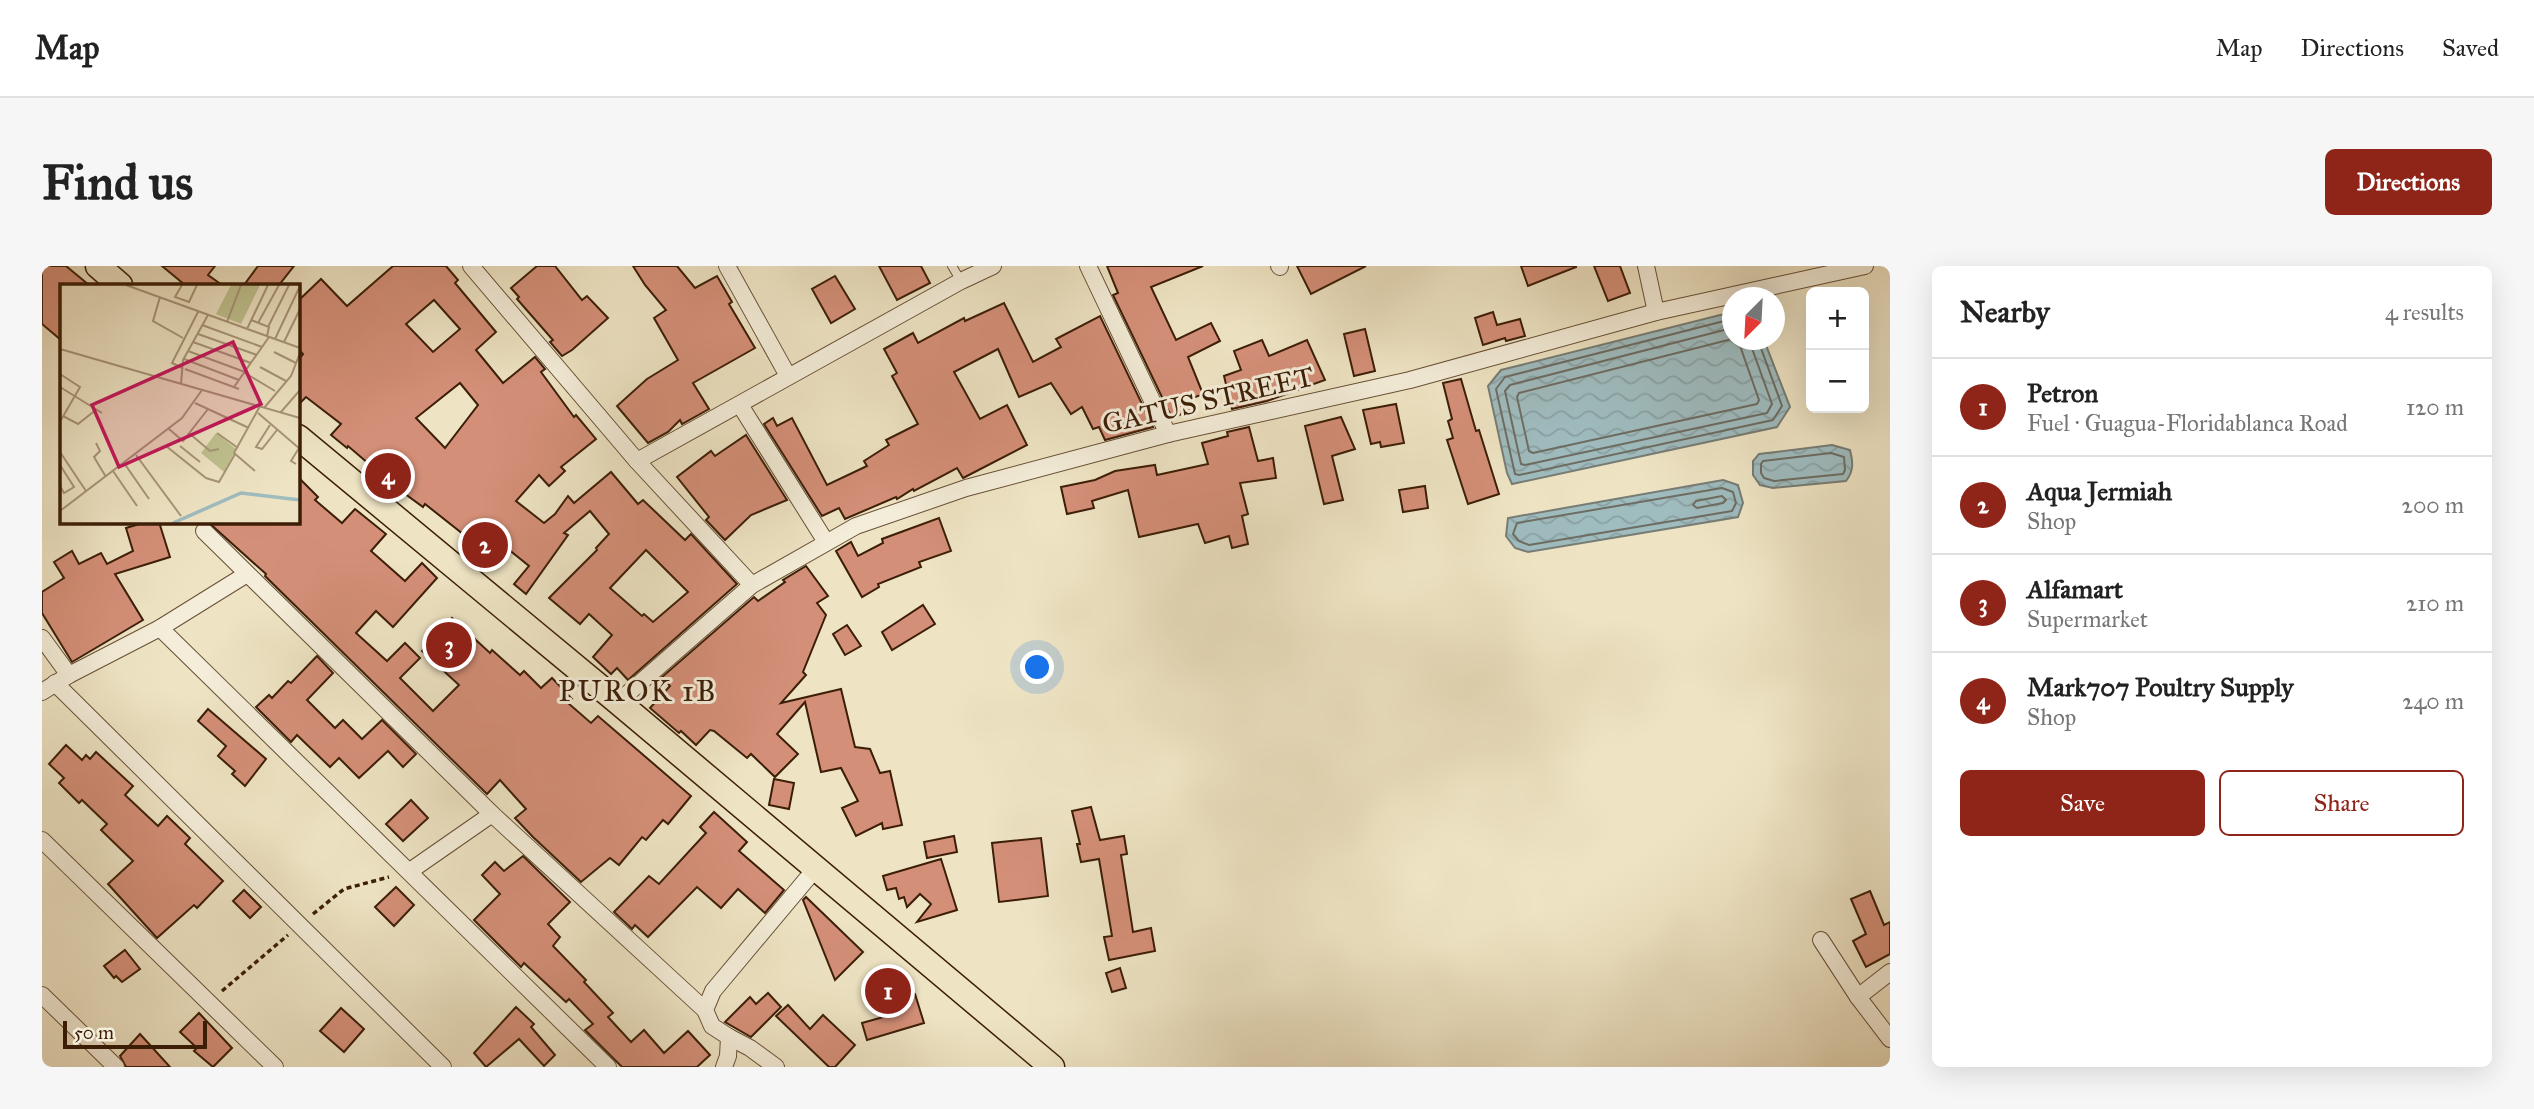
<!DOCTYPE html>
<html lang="en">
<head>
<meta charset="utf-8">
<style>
	:root { --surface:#fff; --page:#f6f6f6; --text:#222; --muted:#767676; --line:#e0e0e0; --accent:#8f2418 }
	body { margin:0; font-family:"IM FELL Great Primer",serif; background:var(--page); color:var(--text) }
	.controls { position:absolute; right:21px; top:21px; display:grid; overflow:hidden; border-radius:10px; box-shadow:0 7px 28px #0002 }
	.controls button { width:63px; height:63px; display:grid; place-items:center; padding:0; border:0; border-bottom:2px solid var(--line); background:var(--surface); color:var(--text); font:35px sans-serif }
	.compass { position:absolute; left:1680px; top:21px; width:63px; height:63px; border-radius:50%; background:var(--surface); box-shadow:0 7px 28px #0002; rotate:204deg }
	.scale { position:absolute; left:21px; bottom:18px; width:144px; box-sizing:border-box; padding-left:7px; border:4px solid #3c1e07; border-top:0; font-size:19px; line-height:24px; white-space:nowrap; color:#3c1e07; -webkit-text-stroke:5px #f4edd9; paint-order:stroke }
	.you { position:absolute; left:996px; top:402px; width:24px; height:24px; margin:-18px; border:5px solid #fff; border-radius:50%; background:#1a73e8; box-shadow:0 0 0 10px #1a73e833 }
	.badge { display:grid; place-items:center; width:46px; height:46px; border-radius:50%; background:var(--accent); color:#fff; font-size:23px; font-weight:700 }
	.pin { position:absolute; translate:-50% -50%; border:4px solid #fff; box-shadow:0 2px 7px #0006 }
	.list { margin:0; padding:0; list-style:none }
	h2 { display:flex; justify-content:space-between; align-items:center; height:91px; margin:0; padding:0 28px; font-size:30px }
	h2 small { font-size:23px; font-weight:400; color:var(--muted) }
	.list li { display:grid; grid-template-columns:46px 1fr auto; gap:21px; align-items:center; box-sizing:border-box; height:98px; padding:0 28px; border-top:2px solid var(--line) }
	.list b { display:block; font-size:26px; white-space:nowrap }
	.list p { margin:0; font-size:23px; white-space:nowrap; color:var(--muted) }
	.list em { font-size:23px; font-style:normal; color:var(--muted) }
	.actions { display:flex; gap:14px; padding:21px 28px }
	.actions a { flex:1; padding:16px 0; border:2px solid var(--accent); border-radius:10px; text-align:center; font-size:24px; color:var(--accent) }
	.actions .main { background:var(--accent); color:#fff }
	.map { position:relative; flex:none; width:1848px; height:801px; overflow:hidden; border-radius:10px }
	header { display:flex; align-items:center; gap:42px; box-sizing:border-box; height:98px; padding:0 35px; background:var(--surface); border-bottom:2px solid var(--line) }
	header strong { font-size:33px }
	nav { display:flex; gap:38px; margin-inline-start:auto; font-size:24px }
	.intro { display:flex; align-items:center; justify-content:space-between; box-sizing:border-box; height:168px; padding:0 42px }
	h1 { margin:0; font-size:49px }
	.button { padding:18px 32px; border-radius:10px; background:var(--accent); color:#fff; font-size:24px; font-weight:700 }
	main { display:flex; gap:42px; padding:0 42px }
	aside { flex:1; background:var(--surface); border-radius:10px; box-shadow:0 7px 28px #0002 }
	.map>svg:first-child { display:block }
	.water { fill:url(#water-waves); stroke:#777d75; stroke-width:2 }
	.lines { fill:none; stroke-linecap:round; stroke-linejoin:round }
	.shore { stroke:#6e6d63; stroke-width:2 }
	.building { fill:#d48f78; stroke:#3c1e07; stroke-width:2; fill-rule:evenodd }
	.service-casing { stroke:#685036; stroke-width:10 }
	.minor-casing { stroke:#685036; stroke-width:18 }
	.primary-casing { stroke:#3c1e07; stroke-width:27 }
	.path { stroke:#3c1e07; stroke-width:3.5; stroke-dasharray:5 3.5; stroke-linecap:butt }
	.service { stroke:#f4edd9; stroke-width:8 }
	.minor { stroke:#f4edd9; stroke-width:16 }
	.primary { stroke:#eee4c4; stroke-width:24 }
	.labels { text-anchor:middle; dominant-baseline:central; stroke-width:6; stroke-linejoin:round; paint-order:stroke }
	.street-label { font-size:28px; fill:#3c1e07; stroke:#f4edd9 }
	.neighbourhood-label { font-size:30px; letter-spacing:2px; fill:#3c1e07; stroke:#f4edd9 }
	.inset-river { fill:none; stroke:#9fbcbf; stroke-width:3.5 }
	.inset-road { fill:none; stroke:#a79578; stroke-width:2 }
	.view { fill:#c2185b; fill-opacity:0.15; stroke:#c2185b; stroke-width:3.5 }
	.inset-edge { fill:none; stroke:#3c1e07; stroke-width:3.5 }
</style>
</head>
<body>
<header>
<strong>Map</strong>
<nav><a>Map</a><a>Directions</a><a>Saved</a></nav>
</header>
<div class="intro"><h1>Find us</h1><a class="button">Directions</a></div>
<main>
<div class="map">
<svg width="1848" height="801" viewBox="0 0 1848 801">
	<defs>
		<pattern id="water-waves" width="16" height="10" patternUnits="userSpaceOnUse" patternTransform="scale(1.75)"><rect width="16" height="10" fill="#9fbcbf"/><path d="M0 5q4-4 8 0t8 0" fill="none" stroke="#8aa1a3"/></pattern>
	</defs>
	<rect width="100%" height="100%" fill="#eee4c4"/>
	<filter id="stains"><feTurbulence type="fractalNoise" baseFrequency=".00286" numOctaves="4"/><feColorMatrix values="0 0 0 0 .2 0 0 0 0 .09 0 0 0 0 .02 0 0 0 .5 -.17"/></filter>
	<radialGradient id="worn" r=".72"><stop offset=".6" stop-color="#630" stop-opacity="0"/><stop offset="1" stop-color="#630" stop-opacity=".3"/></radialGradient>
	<!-- water -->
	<g class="water">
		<polygon points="1690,46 1690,74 1722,74 1748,141 1735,161 1470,218 1465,207 1446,120 1459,104"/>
		<path d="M 1790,179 L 1808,184 C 1811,196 1812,205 1804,215 L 1731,222 L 1718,219 L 1711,209 L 1711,195 L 1717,188 Z"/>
		<polygon points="1681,214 1696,219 1701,237 1696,251 1486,286 1473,282 1464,270 1466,252"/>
	</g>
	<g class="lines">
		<!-- shore -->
		<g class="shore">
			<polyline points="1690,53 1463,111 1454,123 1473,208 1477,209 1731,154 1740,140 1716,74"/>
			<polyline points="1690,62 1468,119 1463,125 1479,198 1483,199 1725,147 1730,138 1707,74"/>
			<polyline points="1690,73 1477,127 1475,131 1487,185 1491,187 1715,138 1717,134 1696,74"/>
			<polygon points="1789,187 1802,191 1803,204 1801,208 1732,215 1722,212 1719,207 1719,198 1721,195"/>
			<polygon points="1680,222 1691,226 1694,237 1690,245 1487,279 1477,275 1471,268 1475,257"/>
			<polygon points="1680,230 1684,234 1681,237 1655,242 1651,239 1654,235"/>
		</g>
	</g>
	<!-- building -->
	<g class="building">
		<polygon points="0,0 24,0 47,19 19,19 19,74 0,58"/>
		<polygon points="120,0 173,0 166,9 180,19 143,19"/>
		<polygon points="216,0 252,0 237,19 202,19"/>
		<path d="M 351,0 L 404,0 L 416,14 L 413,17 L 454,66 L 434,84 L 461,117 L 493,91 L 503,103 L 499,106 L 532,151 L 534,149 L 554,173 L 519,201 L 523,205 L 507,220 L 497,209 L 474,235 L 502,257 L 513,248 L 526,230 L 532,237 L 569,206 L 596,238 L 601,234 L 643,274 L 649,268 L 695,318 L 586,414 L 575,402 L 569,408 L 551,391 L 570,369 L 547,348 L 538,358 L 507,332 L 555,284 L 554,282 L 567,268 L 548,245 L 522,267 L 526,269 L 484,328 L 472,318 L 487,300 L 455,274 L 446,285 L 441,281 L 437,287 L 423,277 L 426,272 L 383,238 L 381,241 L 355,222 L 306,180 L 305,182 L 289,169 L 299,158 L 264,131 L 256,139 L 256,95 L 261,88 L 256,83 L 256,35 L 279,13 L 305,40 ZM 392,34 L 418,63 L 391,86 L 364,58 ZM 418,117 L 436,139 L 403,182 L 374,152 ZM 604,284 L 646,326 L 611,356 L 602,348 L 600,350 L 568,322 Z"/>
		<polygon points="495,0 513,0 540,34 545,30 566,52 530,84 520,90 508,76 511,74 475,33 477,31 469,22"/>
		<polygon points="591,0 635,0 653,22 675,10 690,36 687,38 713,82 651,117 667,143 640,158 638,154 626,166 606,177 575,140 605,113 636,94 612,52 624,44 603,19"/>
		<polygon points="837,0 879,0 888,17 855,34"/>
		<polygon points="1065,0 1161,0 1109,21 1134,74 1169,57 1178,75 1146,91 1161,128 1146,134 1150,144 1130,152 1071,29 1076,27"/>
		<polygon points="1255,0 1324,0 1269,28"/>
		<polygon points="1479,0 1534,0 1534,1 1486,20"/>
		<polygon points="1552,0 1578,0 1588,27 1566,35"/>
		<polygon points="793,10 813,43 789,57 770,23"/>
		<polygon points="962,37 991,96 1019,81 1014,73 1058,50 1111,161 1063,174 1057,161 1051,163 1040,141 1029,148 1009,117 977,131 956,83 912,106 938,153 965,139 985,179 923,211 921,212 915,202 872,225 871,223 855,233 854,231 803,253 797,242 780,250 722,158 731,152 735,160 750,152 785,219 825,200 822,195 847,179 844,174 876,158 850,110 855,107 842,83 871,67 876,77 922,52 923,55"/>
		<polygon points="1451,46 1455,59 1478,53 1483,70 1464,75 1463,72 1441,79 1433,52"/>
		<polygon points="1323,63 1333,105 1312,110 1302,68"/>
		<polygon points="1220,74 1227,90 1265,74 1283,114 1225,135 1190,143 1182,110 1199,104 1192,85"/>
		<polygon points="1419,113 1434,165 1437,164 1457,228 1426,238 1405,174 1411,172 1406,155 1410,153 1401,117"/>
		<polygon points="1354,138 1362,177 1339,181 1338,176 1329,178 1321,144"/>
		<polygon points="1299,151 1313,183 1290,190 1301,234 1282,238 1263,160"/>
		<polygon points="1207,161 1216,195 1231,192 1234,212 1198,217 1206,248 1200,250 1206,278 1190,282 1187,270 1163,277 1156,258 1097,271 1086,224 1050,235 1052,242 1025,248 1019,221 1053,214 1073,205 1113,199 1115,209 1166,198 1160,177 1186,170 1185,166"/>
		<polygon points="704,169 745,234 709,249 683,274 664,254 667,251 635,211 669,185 673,190"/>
		<polygon points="256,211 276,231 273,234 300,257 313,243 344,268 329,285 363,315 380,297 395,312 351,361 334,345 314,367 345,395 363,377 378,392 358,412 391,445 417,419 380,385 410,352 448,387 450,384 478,409 482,405 499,422 510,412 530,433 526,437 549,457 556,450 649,530 626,558 621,554 604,574 600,571 577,599 568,592 539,616 491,571 473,552 484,543 458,514 445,528 223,310 224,308 166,256 256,256"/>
		<polygon points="1383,220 1386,242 1361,246 1357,224"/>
		<polygon points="897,252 909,285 877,296 879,301 836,318 837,321 820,331 794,285 809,276 816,290 841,277 840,273"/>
		<polygon points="104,256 117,256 128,291 73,308 101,354 30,396 0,347 0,326 22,312 12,296 30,285 37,298 59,287 65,298 91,285 84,262"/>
		<polygon points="764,300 786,330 775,337 784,349 761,406 764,409 739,437 799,423 813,481 828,483 838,507 848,505 860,559 841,563 840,557 814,570 800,542 816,535 799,502 779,506 763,436 735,468 756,488 733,511 709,488 705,492 672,465 668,464 654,479 639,465 637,467 608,442 628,420 620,411 712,331 716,335 743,316 741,314"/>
		<polygon points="881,339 893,358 850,384 840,366"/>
		<polygon points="805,359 819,380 803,389 791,368"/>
		<polygon points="275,390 291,407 265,434 293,462 301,454 320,473 340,454 374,488 361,501 346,485 317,512 297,492 288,501 255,469 249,476 214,441 227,429 230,432 246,415 249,417"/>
		<polygon points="166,443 224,493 203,520 190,508 193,505 176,490 184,480 156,455"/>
		<polygon points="24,479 40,494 44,489 48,493 54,486 91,520 83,529 116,560 125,550 148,572 143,578 181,615 155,642 152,639 115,672 66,618 91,595 59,564 65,558 40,534 37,537 17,517 22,512 7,498"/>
		<polygon points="732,513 752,517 747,543 727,539"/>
		<polygon points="369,534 386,552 361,575 344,558"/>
		<polygon points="1049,541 1058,574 1082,570 1085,588 1079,589 1091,666 1109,662 1113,685 1067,694 1062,671 1070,670 1057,593 1039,596 1035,578 1038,578 1030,545"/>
		<polygon points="672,546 705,576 697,585 742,624 723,647 696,623 679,642 655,621 606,671 593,659 590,663 572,646 607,610 617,618 664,567 658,561"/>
		<polygon points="912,570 915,586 885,592 882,576"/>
		<polygon points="999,572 1006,630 957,636 950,577"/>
		<polygon points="481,590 528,636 506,658 518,671 511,680 544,714 542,716 571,747 566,751 589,776 602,764 622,787 646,765 668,789 655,801 580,801 543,764 551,758 527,733 524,736 482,697 479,701 432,654 458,628 440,609 453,596 462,605"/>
		<polygon points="899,593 915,644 875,656 889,638 878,628 865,641 862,631 857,633 854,622 845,624 841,610"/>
		<polygon points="354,621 372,639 352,660 333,641"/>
		<polygon points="202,624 219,641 208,652 191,635"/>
		<polygon points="1828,625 1842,659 1848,656 1848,688 1824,701 1811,675 1824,668 1809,633"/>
		<polygon points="764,631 821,686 793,714 761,634"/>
		<polygon points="83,684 98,703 80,716 74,710 72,712 62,700"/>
		<polygon points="1078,702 1084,722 1070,726 1064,707"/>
		<polygon points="840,703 873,728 882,757 825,774 820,757 852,748 823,726"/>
		<polygon points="726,727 739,741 709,771 683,756 708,731 714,738"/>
		<polygon points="746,739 768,763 781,749 813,779 793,801 787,801 734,750"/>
		<polygon points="474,741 492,758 489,761 513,789 502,800 477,773 444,801 432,787"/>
		<polygon points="299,742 322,763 302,786 278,765"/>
		<polygon points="157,747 190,782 171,801 152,785 155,782 138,766"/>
		<polygon points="98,768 128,801 84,801 78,790"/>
	</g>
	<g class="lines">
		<!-- service casing -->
		<g class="service-casing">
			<polyline id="service" points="910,0 919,15"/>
		</g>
		<!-- minor casing -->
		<g class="minor-casing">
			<g id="minor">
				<polyline points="429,0 595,195 710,319"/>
				<polyline points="685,0 746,110"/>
				<polyline points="1046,0 1126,168"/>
				<polyline points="1237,0 1238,1"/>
				<polyline points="1604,0 1614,46"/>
				<polyline points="698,139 784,276"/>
				<polyline points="595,195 919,15 951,0"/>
				<polyline points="162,265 450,548 663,744"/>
				<polyline points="118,362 566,801"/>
				<polyline points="0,372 27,409"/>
				<polyline points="13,417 401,801"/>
				<polyline points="0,426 27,409 118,362 205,308"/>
				<polyline points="576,436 710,319 814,260 924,222 1126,168 1368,114 1614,46 1823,0"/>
				<polyline points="0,574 233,801"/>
				<polyline points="368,605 450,548"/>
				<polyline points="1779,674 1816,731 1848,773"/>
				<polyline points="0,729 74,801"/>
				<polyline points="1816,731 1848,706"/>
				<polyline points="687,771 708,782 734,801"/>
				<polyline points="682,801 686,790 687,771 670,760 663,744 671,725 774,602"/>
			</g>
		</g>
		<!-- primary casing -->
		<g class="primary-casing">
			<g id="primary">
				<polyline points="56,0 78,19"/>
				<polyline points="256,171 576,436 1010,801"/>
			</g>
		</g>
		<!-- path -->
		<g class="path">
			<polyline points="271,648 302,623 347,611"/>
			<polyline points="180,725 246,669"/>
		</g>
		<!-- service -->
		<use href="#service" class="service"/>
		<!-- minor -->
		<use href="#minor" class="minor"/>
		<!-- primary -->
		<use href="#primary" class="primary"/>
	</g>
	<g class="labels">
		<!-- street labels -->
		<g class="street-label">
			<text transform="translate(1166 134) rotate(-13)">GATUS STREET</text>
		</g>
		<!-- neighbourhood labels -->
		<g class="neighbourhood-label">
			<text x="596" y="425">PUROK 1B</text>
		</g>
	</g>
	<!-- overview -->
	<g transform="translate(18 18)">
		<rect width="240" height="240" fill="#eee4c4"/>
		<path d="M 171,1 L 200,1 L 181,40 L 156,30 ZM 156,149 L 176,165 L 164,188 L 141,169 Z" fill="#bfc290"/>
		<path class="inset-river" d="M 113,239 L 181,209 L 240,216"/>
		<path class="inset-road" d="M 66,1 L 240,64M 122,1 L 115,13 L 129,18 L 137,1M 100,13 L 93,37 L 123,54M 191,36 L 209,43 L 207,52M 167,38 L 181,1M 198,39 L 219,1M 142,41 L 202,63M 208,43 L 229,1M 187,45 L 208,1M 138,50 L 197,71M 215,55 L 240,2M 133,58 L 191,79M 224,58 L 240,25M 0,65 L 240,134M 128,67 L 185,88M 214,68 L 236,79M 124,75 L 179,96M 200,83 L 226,97M 122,84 L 112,79 L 138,28M 125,85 L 179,105M 185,89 L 215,107M 0,90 L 20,103 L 1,136M 121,100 L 123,76 L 148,31M 0,103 L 42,129M 174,103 L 209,53M 135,119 L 189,144M 204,124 L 231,92 L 240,69M 221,128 L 240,106M 198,129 L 240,165M 3,132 L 18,140 L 37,125M 210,141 L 196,163 L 202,165 L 217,146M 109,145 L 123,157 L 148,125M 157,149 L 178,164M 130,150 L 150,167 L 159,165M 36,159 L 40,167 L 34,173 L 46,193M 106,162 L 146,194 L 159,198 L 175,170M 120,162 L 140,178M 0,168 L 26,207M 76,171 L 121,232M 64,179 L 89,215M 236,180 L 231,177 L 239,164M 0,181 L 14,203 L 4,209 L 0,202M 53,187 L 77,222M 195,187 L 174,169 L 200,122M 0,227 L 122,134 L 142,106"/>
		<path class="view" d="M 173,58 L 201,120 L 59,183 L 32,121 Z"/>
		<rect width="240" height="240" class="inset-edge"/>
	</g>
	<rect width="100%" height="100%" filter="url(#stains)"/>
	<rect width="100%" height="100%" fill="url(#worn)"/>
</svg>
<div class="controls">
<button>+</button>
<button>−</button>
</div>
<svg class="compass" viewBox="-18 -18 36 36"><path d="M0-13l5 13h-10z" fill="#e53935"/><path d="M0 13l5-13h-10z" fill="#767676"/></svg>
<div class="scale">50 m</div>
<div class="you"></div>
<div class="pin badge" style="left:846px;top:725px">1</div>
<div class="pin badge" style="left:443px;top:279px">2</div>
<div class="pin badge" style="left:407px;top:379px">3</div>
<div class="pin badge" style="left:346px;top:210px">4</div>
</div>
<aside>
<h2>Nearby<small>4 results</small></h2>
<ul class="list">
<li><span class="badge">1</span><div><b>Petron</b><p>Fuel · Guagua-Floridablanca Road</p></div><em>120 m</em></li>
<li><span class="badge">2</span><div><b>Aqua Jermiah</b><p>Shop</p></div><em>200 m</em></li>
<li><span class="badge">3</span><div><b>Alfamart</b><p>Supermarket</p></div><em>210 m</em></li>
<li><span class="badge">4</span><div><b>Mark707 Poultry Supply</b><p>Shop</p></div><em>240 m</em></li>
</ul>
<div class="actions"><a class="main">Save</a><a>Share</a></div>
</aside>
</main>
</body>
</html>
